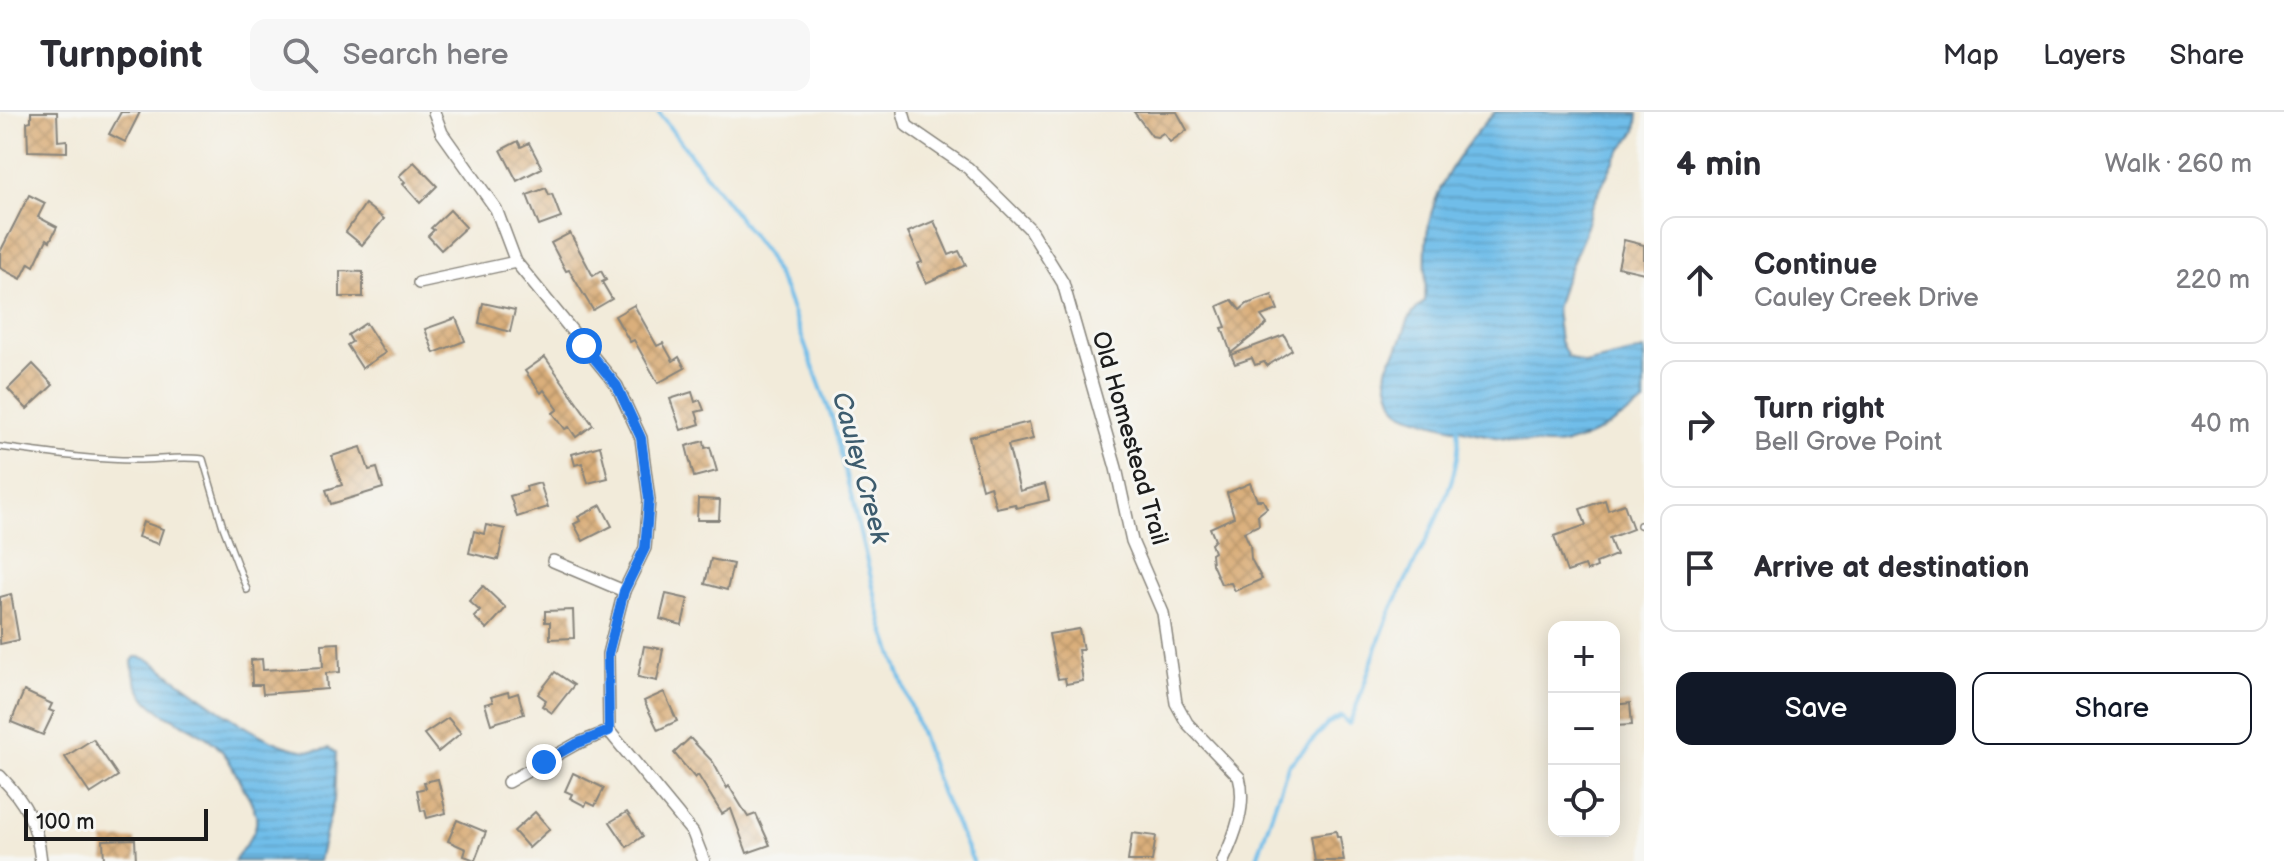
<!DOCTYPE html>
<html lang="en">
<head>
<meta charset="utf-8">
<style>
	:root { --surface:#fff; --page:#f7f7f7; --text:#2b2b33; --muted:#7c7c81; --line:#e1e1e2; --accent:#111827 }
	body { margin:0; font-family:"Balsamiq Sans",sans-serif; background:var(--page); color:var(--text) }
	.controls { position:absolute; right:24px; bottom:24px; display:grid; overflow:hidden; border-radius:16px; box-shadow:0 4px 20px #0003 }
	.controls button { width:72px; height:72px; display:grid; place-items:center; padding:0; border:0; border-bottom:2px solid var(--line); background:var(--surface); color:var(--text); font:40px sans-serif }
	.scale { position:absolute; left:24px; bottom:20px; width:184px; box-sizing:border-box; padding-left:8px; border:4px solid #1c1c1c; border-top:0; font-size:22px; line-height:28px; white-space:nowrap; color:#1c1c1c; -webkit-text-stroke:6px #f6f6f2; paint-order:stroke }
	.stop { position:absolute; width:24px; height:24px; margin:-18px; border:6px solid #1a73e8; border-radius:50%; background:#fff }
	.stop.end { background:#1a73e8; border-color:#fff; box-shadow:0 2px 8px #0008 }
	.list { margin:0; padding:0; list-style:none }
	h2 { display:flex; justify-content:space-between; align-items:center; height:104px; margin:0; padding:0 32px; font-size:34px }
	h2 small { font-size:26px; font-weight:400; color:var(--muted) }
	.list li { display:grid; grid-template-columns:52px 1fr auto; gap:24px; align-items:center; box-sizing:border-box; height:128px; margin:0 16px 16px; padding:0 16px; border:2px solid var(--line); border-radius:16px }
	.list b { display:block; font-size:30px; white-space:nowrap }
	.list p { margin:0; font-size:26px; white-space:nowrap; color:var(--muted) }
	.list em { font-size:26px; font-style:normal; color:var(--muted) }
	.actions { display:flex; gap:16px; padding:24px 32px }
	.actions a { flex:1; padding:18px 0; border:2px solid var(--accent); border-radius:16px; text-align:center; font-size:28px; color:var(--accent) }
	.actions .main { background:var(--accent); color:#fff }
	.icon { flex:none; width:44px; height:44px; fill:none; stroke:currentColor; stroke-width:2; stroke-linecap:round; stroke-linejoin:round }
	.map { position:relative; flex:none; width:1644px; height:749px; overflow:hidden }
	header { display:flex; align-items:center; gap:48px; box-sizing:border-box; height:112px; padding:0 40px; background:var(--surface); border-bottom:2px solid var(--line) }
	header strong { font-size:38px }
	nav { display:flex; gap:44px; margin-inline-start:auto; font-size:28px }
	.search { width:560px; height:72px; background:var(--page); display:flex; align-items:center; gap:20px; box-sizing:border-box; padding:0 28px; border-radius:16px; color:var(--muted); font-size:30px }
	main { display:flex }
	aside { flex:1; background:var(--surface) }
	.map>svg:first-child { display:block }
	.water { fill:url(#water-rules); stroke:#466c82; stroke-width:2 }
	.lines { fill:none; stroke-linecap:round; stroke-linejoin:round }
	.stream { stroke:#6fbde9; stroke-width:4 }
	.building { fill:url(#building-cross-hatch) }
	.lane-casing { stroke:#87847b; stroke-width:8 }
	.street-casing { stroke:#87847b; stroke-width:14 }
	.lane { stroke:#fff; stroke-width:5 }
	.street { stroke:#fff; stroke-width:11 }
	.route { stroke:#1a73e8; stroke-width:10 }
	.labels { text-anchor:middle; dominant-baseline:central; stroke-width:6; stroke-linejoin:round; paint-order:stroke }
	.street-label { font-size:24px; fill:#1c1c1c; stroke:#f6f6f2 }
	.water-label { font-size:26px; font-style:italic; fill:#3d5c6e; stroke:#f6f6f2 }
</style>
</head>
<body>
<header>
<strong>Turnpoint</strong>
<div class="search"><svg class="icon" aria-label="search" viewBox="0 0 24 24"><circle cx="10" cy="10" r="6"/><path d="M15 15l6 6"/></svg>Search here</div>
<nav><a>Map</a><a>Layers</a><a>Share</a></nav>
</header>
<main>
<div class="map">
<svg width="1644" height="749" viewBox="0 0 1644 749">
	<defs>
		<pattern id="water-rules" width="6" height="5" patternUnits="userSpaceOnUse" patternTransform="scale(2)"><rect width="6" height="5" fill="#6fbde9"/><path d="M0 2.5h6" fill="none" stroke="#60a2c7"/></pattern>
		<pattern id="building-cross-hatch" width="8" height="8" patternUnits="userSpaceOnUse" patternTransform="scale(2)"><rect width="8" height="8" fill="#daaf7b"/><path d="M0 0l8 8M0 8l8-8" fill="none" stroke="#ba966a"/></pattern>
	</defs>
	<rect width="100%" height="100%" fill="#f6f6f2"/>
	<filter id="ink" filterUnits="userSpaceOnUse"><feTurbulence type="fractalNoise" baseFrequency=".0125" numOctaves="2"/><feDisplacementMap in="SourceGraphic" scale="16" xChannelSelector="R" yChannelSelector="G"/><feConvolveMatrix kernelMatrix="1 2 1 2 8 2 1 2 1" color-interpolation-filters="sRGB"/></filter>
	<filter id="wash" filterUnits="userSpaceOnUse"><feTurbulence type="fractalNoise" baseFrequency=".006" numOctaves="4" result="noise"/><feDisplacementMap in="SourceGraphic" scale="32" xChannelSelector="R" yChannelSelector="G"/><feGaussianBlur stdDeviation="1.8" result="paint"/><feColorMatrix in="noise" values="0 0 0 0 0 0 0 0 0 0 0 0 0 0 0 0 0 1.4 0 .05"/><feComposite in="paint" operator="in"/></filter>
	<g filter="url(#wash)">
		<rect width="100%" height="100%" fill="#f2ebda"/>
		<!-- water -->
		<g class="water">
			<path d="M 1495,0 L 1638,2 L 1636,19 L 1616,45 L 1591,96 L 1584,123 L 1564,170 L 1556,197 L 1560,229 L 1568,245 L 1585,252 L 1644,238 L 1644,291 C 1618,308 1588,331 1555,333 C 1532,334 1417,311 1399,298 C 1392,291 1385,267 1387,257 C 1388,250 1395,242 1398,235 C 1409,212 1403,208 1425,189 C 1427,162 1423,133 1430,107 C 1438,69 1468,28 1495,0 Z"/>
			<path d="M 135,545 C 150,544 162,557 173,565 C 209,589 284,653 329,636 L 336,641 L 334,688 L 319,749 L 234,749 C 259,713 265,713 242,673 C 234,659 228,643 215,632 C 180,602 137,606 132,549 Z"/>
		</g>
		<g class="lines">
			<!-- stream -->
			<g class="stream">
				<polyline points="658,0 767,143 785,179 832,306 883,515 942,682 973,749"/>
				<path d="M 1256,749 L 1288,654 L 1328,612 L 1341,604 L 1349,612 C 1365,576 1374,537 1390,501 C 1412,450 1465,372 1458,317"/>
			</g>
		</g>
		<g id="blocks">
			<!-- building -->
			<g class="building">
				<polygon points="31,0 57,0 58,29 67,28 67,40 28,39 27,10 31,9"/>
				<polygon points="121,0 140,0 125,30 109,22"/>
				<polygon points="1134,0 1177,0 1187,18 1170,30 1163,21 1157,25 1152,24"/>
				<polygon points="518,29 521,35 529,31 542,56 517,69 501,38"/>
				<polygon points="414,50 437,74 420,91 403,72 405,70 399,64"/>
				<polygon points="546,76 549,83 552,82 561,106 539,114 527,83"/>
				<polygon points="29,83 45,91 38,105 57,115 50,129 47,127 34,154 29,151 21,167 0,156 0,140"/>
				<polygon points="365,92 384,107 362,133 346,120"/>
				<polygon points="450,98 466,115 441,138 428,124 434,118 431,116"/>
				<polygon points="934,109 949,143 959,139 966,153 926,171 917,152 922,150 908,120"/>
				<polygon points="570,121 593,164 601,159 606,168 602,170 612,187 593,198 569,158 566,159 551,131"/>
				<polygon points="1624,128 1644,133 1644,161 1618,155"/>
				<polygon points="340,159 363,160 363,185 340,185"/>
				<polygon points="1272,183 1278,198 1261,204 1267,212 1231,241 1222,216 1226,215 1218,194 1232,188 1240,198 1247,192"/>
				<polygon points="483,191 515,198 510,220 479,211"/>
				<polygon points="634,193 657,234 663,231 673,249 679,245 685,256 658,271 634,228 630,230 615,204"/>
				<polygon points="456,206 465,229 434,241 425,217"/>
				<polygon points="366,211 385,241 362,256 347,233 352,230 348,223"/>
				<polygon points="1284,223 1292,238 1267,254 1264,250 1255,253 1252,246 1235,252 1231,243"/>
				<polygon points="545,245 593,313 576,325 569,315 565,317 553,301 558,297 544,278 541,281 525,259"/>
				<polygon points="33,252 53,273 27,297 8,277"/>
				<polygon points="692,280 695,290 700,288 704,298 696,300 700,312 681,318 670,287"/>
				<polygon points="1029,310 1033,327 1008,333 1020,379 1045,372 1049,388 1016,396 1015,392 996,396 990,374 982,377 969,325"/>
				<polygon points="704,329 705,336 710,335 717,359 694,365 686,334"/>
				<polygon points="600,334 608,366 588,371 582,351 575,353 572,342"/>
				<polygon points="361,335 369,358 377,356 383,376 331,392 326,378 342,373 332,344"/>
				<polygon points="540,371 548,395 517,405 510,384 527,379 526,375"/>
				<polygon points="1250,371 1257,388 1263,388 1267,396 1258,403 1259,413 1244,420 1250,433 1251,447 1262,467 1235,479 1231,471 1221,472 1212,452 1211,442 1214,440 1211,432 1215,428 1210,416 1234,405 1227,381"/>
				<polygon points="698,387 720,388 719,408 697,408"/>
				<polygon points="1605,388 1608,398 1624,392 1633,417 1609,426 1616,443 1596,451 1597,455 1587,459 1585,454 1567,460 1554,424 1586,413 1580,397"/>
				<polygon points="601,393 612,414 583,429 574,412 580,409 578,405"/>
				<polygon points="143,410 163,417 158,432 138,425"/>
				<polygon points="486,413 505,417 498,448 469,441 474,419 484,422"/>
				<polygon points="711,447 733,452 727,478 705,472"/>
				<polygon points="483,474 506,496 487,517 474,505 480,499 469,489"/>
				<polygon points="11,482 19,528 0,532 0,485"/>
				<polygon points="666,482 688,487 682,513 660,507"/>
				<polygon points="573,498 574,526 550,527 550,510 545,510 545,499"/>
				<polygon points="1079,517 1083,538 1078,538 1083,569 1066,572 1065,566 1058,567 1049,522"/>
				<polygon points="339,531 340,560 326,561 327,577 263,582 262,573 252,573 251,548 262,547 263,558 323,555 322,532"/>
				<polygon points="644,534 663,537 657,569 638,565"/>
				<polygon points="555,560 574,573 552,601 542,594 546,588 538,582"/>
				<polygon points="24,579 52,592 49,598 54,600 43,623 11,610"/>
				<polygon points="508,580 509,584 518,581 524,602 491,612 485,592 493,590 491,585"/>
				<polygon points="664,580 677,609 658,618 644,589"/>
				<polygon points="1630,591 1632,613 1614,614 1614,593"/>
				<polygon points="448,606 461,621 438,640 424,622"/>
				<polygon points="690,626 713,650 727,676 729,674 748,705 756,702 770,733 747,741 731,697 722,702 698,663 695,666 674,641"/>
				<polygon points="93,627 118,664 90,682 65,645"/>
				<polygon points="573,661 604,676 595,694 587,690 585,694 570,686 572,682 565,679"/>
				<polygon points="438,667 446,701 427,706 425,698 421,699 417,678 426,676 424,670"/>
				<polygon points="535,700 550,717 529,736 514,719"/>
				<polygon points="627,700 643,724 627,735 610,710"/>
				<polygon points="457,708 486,720 475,748 464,744 466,737 448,729"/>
				<polygon points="1336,719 1337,725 1340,725 1344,749 1315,749 1311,723"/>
				<polygon points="1132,721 1156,724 1152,749 1128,749"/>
				<polygon points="135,727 136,749 104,749 103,728"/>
			</g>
		</g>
	</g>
	<g filter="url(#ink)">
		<use href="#blocks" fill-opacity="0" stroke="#87847b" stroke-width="2"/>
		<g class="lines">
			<!-- lane casing -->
			<g class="lane-casing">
				<g id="lane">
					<path d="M 0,335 C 45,341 90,348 136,348 C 159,348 180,344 203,347 L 223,415 L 247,478"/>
					<polyline points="1640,413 1644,414"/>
				</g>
			</g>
			<!-- street casing -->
			<g class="street-casing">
				<g id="street">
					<polyline points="434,0 442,21 496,97 516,150 617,274 641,326 649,388 645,436 624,479 608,542 609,619 693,721 704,749"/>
					<path d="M 903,0 L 907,14 L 968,56 L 1029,116 L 1063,171 L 1116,356 L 1132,429 L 1163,501 L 1176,591 L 1187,611 L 1239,665 C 1247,693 1235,723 1223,749"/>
					<polyline points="419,171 516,150"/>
					<polyline points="553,449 624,479"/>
					<path d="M 0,664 C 26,691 37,711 41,749"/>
					<polyline points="508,670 576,632 609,619"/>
				</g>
			</g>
			<!-- lane -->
			<use href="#lane" class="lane"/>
			<!-- street -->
			<use href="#street" class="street"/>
		</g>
	</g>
	<g class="lines" filter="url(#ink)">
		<!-- route -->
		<polyline class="route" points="544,650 576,632 609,619 608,542 624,479 645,436 649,388 641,326 617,274 584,234"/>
	</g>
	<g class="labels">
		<!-- street labels -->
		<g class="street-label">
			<text transform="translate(1130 326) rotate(74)">Old Homestead Trail</text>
		</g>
		<!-- water labels -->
		<g class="water-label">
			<text transform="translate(860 356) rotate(75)">Cauley Creek</text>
		</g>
	</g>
</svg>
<div class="controls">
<button>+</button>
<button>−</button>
<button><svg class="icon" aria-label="locate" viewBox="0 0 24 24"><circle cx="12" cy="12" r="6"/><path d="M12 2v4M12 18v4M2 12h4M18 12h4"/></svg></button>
</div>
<div class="scale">100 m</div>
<div class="stop" style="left:584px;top:234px"></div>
<div class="stop end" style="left:544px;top:650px"></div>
</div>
<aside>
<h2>4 min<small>Walk · 260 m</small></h2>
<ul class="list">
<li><svg class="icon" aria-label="ahead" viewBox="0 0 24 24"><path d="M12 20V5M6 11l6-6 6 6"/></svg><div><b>Continue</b><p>Cauley Creek Drive</p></div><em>220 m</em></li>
<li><svg class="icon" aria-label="right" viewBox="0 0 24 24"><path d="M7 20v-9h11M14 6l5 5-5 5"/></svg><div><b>Turn right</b><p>Bell Grove Point</p></div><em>40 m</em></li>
<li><svg class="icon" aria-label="arrive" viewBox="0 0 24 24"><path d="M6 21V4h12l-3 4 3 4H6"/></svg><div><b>Arrive at destination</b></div></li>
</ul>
<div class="actions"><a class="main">Save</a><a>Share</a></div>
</aside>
</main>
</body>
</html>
